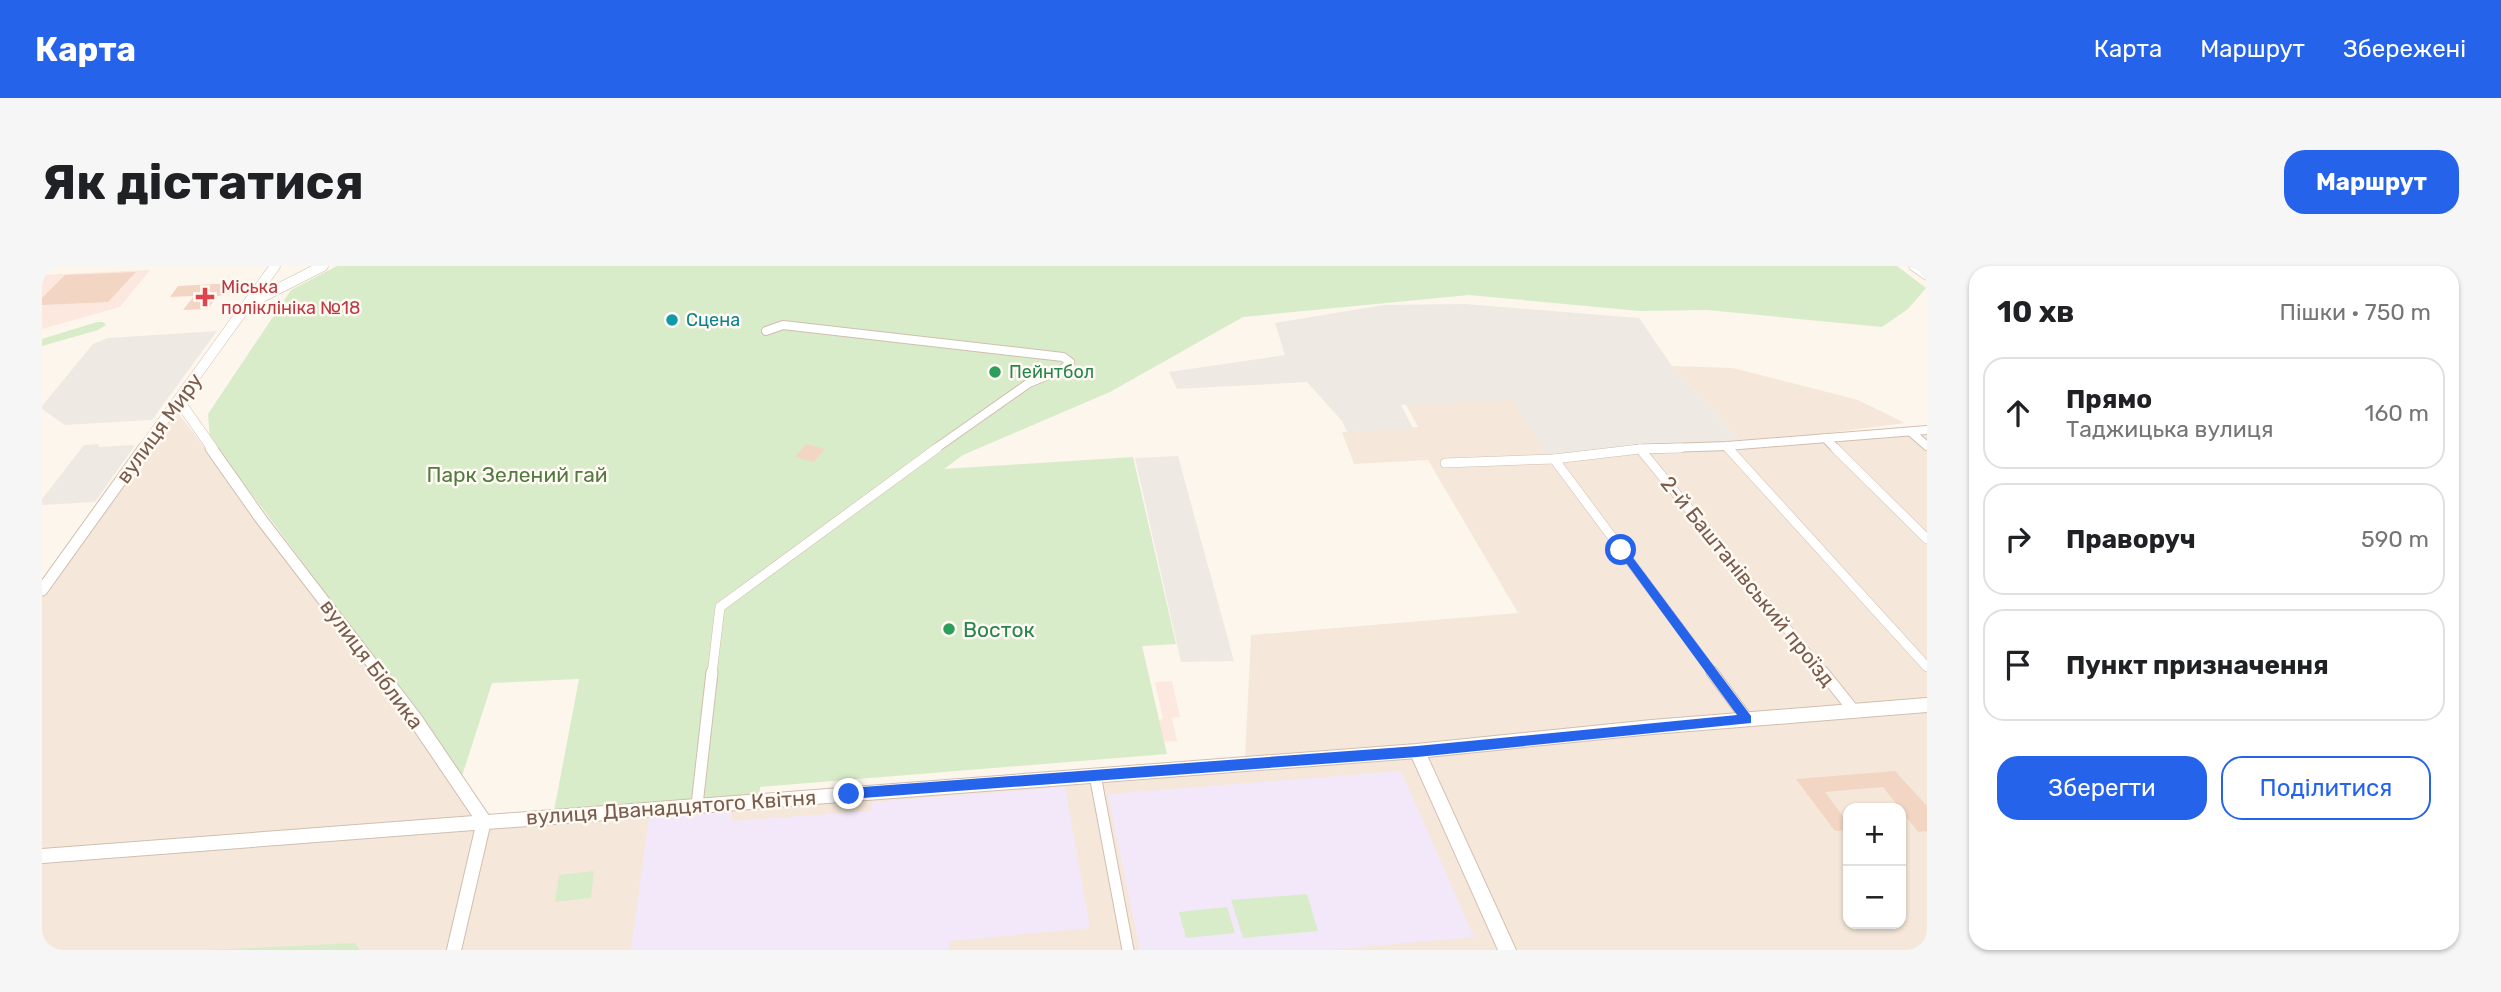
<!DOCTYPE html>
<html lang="uk">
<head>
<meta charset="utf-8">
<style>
	:root { --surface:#fff; --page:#f6f6f6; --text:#202124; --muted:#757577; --line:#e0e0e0; --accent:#2563eb }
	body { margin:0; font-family:Rubik,sans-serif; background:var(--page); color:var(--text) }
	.controls { position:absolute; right:21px; bottom:21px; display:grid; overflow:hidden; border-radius:14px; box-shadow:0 2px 5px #0004 }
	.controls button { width:63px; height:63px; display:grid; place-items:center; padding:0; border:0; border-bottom:2px solid var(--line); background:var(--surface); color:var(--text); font:35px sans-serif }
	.stop { position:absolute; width:21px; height:21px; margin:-16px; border:5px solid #2563eb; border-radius:50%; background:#fff }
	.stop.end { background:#2563eb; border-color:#fff; box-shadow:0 2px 7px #0008 }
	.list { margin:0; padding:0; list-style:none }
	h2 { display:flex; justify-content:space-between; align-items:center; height:91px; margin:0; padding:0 28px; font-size:30px }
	h2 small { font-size:23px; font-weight:400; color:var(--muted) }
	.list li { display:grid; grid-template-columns:46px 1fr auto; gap:21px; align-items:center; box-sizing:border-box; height:112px; margin:0 14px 14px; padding:0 14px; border:2px solid var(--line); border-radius:21px }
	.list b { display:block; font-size:26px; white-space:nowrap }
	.list p { margin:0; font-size:23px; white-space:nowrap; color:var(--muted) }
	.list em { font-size:23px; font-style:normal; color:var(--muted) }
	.actions { display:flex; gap:14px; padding:21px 28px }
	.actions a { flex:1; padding:16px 0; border:2px solid var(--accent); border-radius:21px; text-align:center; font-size:24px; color:var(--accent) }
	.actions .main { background:var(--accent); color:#fff }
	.icon { flex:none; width:38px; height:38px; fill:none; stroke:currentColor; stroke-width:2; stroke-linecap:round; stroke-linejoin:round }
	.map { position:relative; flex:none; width:1885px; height:684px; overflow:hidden; border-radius:21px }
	header { display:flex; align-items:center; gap:42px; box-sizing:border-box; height:98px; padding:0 35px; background:var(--accent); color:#fff }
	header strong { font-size:33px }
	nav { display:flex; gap:38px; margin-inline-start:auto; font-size:24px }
	.intro { display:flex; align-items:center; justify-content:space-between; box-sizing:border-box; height:168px; padding:0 42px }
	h1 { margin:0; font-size:49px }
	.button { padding:18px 32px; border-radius:21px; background:var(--accent); color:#fff; font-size:24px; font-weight:700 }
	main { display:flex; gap:42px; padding:0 42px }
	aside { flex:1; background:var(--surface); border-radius:21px; box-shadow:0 2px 5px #0004 }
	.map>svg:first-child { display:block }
	.residential { fill:#f5e8da; fill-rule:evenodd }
	.commercial { fill:#fde8e0 }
	.industrial { fill:#efe9e4 }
	.education { fill:#f3e8fa }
	.green { fill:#d8ecc9 }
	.building { fill:#f3d5c3 }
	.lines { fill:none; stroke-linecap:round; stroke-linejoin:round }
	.minor-far2-casing { stroke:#d1beb0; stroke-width:10 }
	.minor-far1-casing { stroke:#d1beb0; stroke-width:10 }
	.minor-casing { stroke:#d1beb0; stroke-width:13 }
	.tertiary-far2-casing { stroke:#d1beb0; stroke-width:11 }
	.tertiary-far1-casing { stroke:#d1beb0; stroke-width:13 }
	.tertiary-casing { stroke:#d1beb0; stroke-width:16 }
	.secondary-casing { stroke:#d6c0b0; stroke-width:2 }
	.minor-far2 { stroke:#fff; stroke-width:8 }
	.minor-far1 { stroke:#fff; stroke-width:9 }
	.minor { stroke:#fff; stroke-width:11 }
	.tertiary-far2 { stroke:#fff; stroke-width:10 }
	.tertiary-far1 { stroke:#fff; stroke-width:11 }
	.tertiary { stroke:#fff; stroke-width:14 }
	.secondary { fill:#fff; fill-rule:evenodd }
	.route { fill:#2563eb }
	.health-dot { fill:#e0444e; stroke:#fffaf3; stroke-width:2.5 }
	.culture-dot { fill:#0f9aa8; stroke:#fffaf3; stroke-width:2.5 }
	.leisure-dot { fill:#2e9e5b; stroke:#fffaf3; stroke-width:2.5 }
	.labels { text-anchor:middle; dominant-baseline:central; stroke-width:5; stroke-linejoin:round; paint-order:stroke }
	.far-health-label { font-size:18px; fill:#be3a42; stroke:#fffaf3; text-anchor:start }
	.far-culture-label { font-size:18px; fill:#0d838f; stroke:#fffaf3; text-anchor:start }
	.far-leisure-label { font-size:18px; fill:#27864d; stroke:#fffaf3; text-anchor:start }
	.street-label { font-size:21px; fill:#7a5c4d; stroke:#fffaf3 }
	.park-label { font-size:21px; fill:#537a41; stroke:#fffaf3 }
	.leisure-label { font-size:21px; fill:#27864d; stroke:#fffaf3; text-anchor:start }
</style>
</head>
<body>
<header>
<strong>Карта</strong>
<nav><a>Карта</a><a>Маршрут</a><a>Збережені</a></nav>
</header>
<div class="intro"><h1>Як дістатися</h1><a class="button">Маршрут</a></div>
<main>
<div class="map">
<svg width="1885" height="684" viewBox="0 0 1885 684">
	<rect width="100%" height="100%" fill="#fdf6ec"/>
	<!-- residential -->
	<g class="residential">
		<polygon points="1630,100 1691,102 1816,134 1863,157 1779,168 1698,174"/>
		<path d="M 1471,133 L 1596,183 L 1885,161 L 1885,684 L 0,684 L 0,324 L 132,142 L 219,253 L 442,555 L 1203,493 L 1209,369 L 1476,347 L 1386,194 L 1312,198 L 1300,166 L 1376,161 L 1363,137 ZM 1806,542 L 1859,542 L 1859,658 L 1806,658 Z"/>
	</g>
	<!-- commercial -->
	<g class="commercial">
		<polygon points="108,4 78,41 0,63 0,9"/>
		<polygon points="1130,415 1138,451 1130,452 1135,475 1122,476 1117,454 1121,453 1113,416"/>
	</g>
	<!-- industrial -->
	<g class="industrial">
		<polygon points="1423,38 1597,52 1630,100 1698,174 1504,191 1471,134 1359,139 1371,162 1305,166 1300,155 1265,116 1135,123 1127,106 1243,89 1233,57 1342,39"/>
		<polygon points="175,65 110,154 23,159 0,143 0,140 51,78 66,72"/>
		<polygon points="57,178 56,181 93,179 53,236 0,239 0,233 42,179"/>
		<polygon points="1136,190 1192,395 1139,396 1093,192"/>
	</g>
	<!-- education -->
	<g class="education">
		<polygon points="1359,505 1432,671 1285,684 1098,684 1066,528"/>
		<polygon points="1023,521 1048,662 907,675 907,684 589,684 607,552 690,545 690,555 830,545 830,536"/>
	</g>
	<!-- green -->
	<g class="green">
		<polygon points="295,0 1855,0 1884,22 1866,43 1840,61 1665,44 1598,45 1427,29 1201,51 1068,126 921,189 902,203 1091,191 1134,378 1100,380 1125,488 718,521 717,535 511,550 537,413 450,417 420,510 168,172 166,148 249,24"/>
		<polygon points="55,56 61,56 64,59 56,64 0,80 0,73"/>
		<polygon points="552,605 549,632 513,636 517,609"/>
		<polygon points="1265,628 1276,665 1201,672 1189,634"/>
		<polygon points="1185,641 1193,667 1144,672 1137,646"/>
		<polygon points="313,677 318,684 165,684"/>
	</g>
	<!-- building -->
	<g class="building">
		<polygon points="94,6 66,36 0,39 0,32 23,9"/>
		<polygon points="192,17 184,29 175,30 166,43 141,44 152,30 128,31 136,20"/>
		<polygon points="764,178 783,183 772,196 753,191"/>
		<polygon points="1853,505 1885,540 1885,565 1876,566 1841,521 1783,526 1806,557 1806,564 1793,565 1754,513"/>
	</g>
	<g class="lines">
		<!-- minor-far2 casing -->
		<g class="minor-far2-casing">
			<g id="minor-far2">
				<polyline points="724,65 741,59 1021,91 1028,96 1021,103 987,117 893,183"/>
				<polyline points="1869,166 1885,180"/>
				<polyline points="1783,172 1794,183"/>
				<polyline points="1685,180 1688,183"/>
				<polyline points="1595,183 1685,180 1885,164"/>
			</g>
		</g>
		<!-- minor-far1 casing -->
		<g class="minor-far1-casing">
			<g id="minor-far1">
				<polyline points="1686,182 1885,401"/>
				<polyline points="1793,182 1885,273"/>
				<polyline points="1598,183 1782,408"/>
				<polyline points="1512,193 1672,408"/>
				<polyline points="1403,197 1512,193 1598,183 1639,182"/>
				<polyline points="670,408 678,341 895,182"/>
			</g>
		</g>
		<!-- minor casing -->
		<g class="minor-casing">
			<g id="minor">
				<polyline points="1670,406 1705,453"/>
				<polyline points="1781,406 1813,446"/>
				<polyline points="1053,509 1086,684"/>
				<polyline points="655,539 670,406"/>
			</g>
		</g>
		<!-- tertiary-far2 casing -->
		<g class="tertiary-far2-casing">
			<g id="tertiary-far2">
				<polyline points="1872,0 1885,9"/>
				<polyline points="206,38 281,0"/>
				<polyline points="137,135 171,183"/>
				<polyline points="101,183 233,0"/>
			</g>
		</g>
		<!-- tertiary-far1 casing -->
		<g class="tertiary-far1-casing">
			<g id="tertiary-far1">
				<polyline points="169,182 219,253 338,408"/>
				<polyline points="0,324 102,182"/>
			</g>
		</g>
		<!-- tertiary casing -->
		<g class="tertiary-casing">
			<g id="tertiary">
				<polyline points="337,406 373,453 442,555 412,684"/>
				<polyline points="0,590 1375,485 1610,461 1885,439"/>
			</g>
		</g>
		<!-- secondary casing -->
		<g class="secondary-casing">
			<polygon id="secondary" points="1375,479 1381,480 1383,485 1474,684 1456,684 1367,485 1369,480"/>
		</g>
		<!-- minor-far2 -->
		<use href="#minor-far2" class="minor-far2"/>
		<!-- minor-far1 -->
		<use href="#minor-far1" class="minor-far1"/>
		<!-- minor -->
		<use href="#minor" class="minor"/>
		<!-- tertiary-far2 -->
		<use href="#tertiary-far2" class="tertiary-far2"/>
		<!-- tertiary-far1 -->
		<use href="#tertiary-far1" class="tertiary-far1"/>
		<!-- tertiary -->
		<use href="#tertiary" class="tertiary"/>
		<!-- secondary -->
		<use href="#secondary" class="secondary"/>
	</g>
	<!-- route -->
	<polygon class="route" points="1579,280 1583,281 1709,450 1709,457 1375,491 807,533 801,528 807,522 1375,480 1695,449 1576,286 1574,284"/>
	<!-- markers -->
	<path class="health-dot" d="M159.5 20.5h7v7h7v7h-7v7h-7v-7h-7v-7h7z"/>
	<circle class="culture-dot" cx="630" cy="54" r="7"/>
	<g class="leisure-dot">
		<circle cx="953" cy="106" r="7"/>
		<circle cx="907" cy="363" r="7"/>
	</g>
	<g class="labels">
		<!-- far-health labels -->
		<g class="far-health-label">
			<text x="179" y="21">Міська<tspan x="179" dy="21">поліклініка №18</tspan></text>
		</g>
		<!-- far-culture labels -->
		<g class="far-culture-label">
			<text x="644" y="54">Сцена</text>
		</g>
		<!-- far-leisure labels -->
		<g class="far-leisure-label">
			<text x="967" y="106">Пейнтбол</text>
		</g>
		<!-- street labels -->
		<g class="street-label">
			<text transform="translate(117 162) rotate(-54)">вулиця Миру</text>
			<text transform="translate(1706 315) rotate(51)">2-й Баштанівський проїзд</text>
			<text transform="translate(330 398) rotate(53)">вулиця Біблика</text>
			<text transform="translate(629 541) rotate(-4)">вулиця Дванадцятого Квітня</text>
		</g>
		<!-- park labels -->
		<g class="park-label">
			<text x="475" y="208">Парк Зелений гай</text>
		</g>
		<!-- leisure labels -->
		<g class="leisure-label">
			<text x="921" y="363">Восток</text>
		</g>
	</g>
</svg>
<div class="controls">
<button>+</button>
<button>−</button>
</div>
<div class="stop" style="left:1579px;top:284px"></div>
<div class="stop end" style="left:807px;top:528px"></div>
</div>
<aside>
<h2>10 хв<small>Пішки · 750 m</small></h2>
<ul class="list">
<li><svg class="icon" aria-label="ahead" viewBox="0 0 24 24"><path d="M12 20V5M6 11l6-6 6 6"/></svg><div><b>Прямо</b><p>Таджицька вулиця</p></div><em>160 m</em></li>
<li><svg class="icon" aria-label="right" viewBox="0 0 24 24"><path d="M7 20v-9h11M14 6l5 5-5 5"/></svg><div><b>Праворуч</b></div><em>590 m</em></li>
<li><svg class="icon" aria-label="arrive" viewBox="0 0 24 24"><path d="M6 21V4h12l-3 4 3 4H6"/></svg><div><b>Пункт призначення</b></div></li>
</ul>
<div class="actions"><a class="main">Зберегти</a><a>Поділитися</a></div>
</aside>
</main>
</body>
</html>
